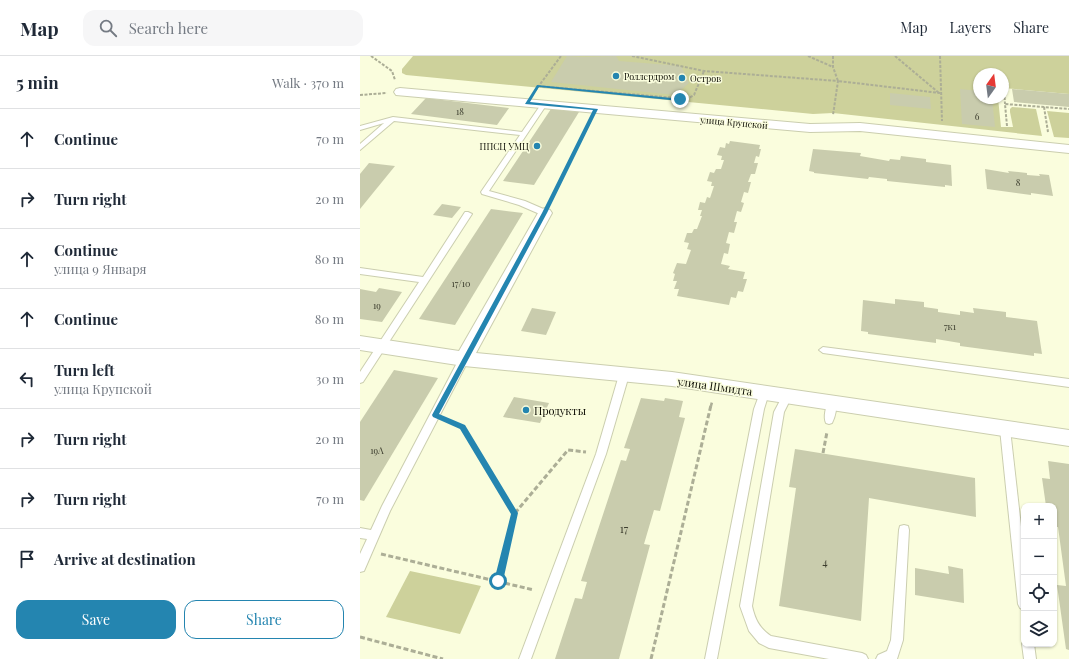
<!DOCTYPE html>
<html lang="en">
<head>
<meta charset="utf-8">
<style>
	:root { --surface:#fff; --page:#f6f6f7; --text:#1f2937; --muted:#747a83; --line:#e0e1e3; --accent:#2485b0 }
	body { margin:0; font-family:"Playfair Display",serif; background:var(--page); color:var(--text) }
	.controls { position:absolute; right:12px; bottom:12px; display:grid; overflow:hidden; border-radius:8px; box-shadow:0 1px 3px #0004 }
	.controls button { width:36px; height:36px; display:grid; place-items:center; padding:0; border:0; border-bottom:1px solid var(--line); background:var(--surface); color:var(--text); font:20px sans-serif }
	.compass { position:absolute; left:613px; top:12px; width:36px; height:36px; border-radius:50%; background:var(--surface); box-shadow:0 1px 3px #0004; rotate:14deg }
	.stop { position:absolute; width:12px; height:12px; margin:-9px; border:3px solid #2485b0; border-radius:50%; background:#fff }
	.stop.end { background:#2485b0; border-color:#fff; box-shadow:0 1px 4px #0008 }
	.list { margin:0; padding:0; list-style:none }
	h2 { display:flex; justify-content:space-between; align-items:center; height:52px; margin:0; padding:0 16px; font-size:17px }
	h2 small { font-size:13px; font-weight:400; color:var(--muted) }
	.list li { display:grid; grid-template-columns:26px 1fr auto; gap:12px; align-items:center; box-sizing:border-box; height:60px; padding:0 16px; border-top:1px solid var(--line) }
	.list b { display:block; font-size:15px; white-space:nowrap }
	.list p { margin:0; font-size:13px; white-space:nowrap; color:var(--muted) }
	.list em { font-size:13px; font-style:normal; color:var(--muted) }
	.actions { display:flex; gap:8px; padding:12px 16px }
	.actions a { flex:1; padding:9px 0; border:1px solid var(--accent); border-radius:12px; text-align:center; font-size:14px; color:var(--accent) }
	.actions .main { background:var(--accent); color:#fff }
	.icon { flex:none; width:22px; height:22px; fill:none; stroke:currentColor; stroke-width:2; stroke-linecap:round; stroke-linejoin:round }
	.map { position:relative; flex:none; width:709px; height:603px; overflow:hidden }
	header { display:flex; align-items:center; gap:24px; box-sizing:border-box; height:56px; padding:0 20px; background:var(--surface); border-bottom:1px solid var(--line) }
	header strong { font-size:19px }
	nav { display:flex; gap:22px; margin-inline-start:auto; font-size:14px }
	.search { width:280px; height:36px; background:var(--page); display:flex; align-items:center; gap:10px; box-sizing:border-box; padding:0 14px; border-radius:12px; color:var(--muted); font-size:15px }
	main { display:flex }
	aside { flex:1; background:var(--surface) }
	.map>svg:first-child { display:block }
	.green { fill:#cdd19b }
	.building { fill:#c9ccad }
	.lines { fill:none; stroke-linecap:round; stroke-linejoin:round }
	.lane-casing { stroke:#cbceaf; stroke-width:2 }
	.street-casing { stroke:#cbceaf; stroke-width:2 }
	.path-far2 { stroke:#acae96; stroke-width:2; stroke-dasharray:3 1.5; stroke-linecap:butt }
	.path-far1 { stroke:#acae96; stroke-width:2.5; stroke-dasharray:3.5 2; stroke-linecap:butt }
	.path { stroke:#acae96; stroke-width:3; stroke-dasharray:5 2.5; stroke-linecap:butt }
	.lane { fill:#fff; fill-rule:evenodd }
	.street { fill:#fff; fill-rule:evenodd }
	.route { fill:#2485b0 }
	.poi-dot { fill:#2485b0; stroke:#fafddd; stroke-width:1.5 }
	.labels { text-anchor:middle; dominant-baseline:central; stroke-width:3; stroke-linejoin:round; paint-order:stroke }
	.far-poi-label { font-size:9px; fill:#0d0d04; stroke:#fafddd; text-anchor:start }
	.number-label { font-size:9px; fill:#3c3d2e }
	.far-street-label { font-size:9px; fill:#0d0d04; stroke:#fafddd }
	.street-label { font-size:11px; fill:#0d0d04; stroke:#fafddd }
	.poi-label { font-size:11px; fill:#0d0d04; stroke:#fafddd; text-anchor:start }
	.near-number-label { font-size:11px; fill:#3c3d2e }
</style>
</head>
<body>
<header>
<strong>Map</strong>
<div class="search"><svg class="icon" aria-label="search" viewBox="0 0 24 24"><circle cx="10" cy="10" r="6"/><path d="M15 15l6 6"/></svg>Search here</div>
<nav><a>Map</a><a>Layers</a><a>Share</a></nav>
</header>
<main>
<aside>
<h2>5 min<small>Walk · 370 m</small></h2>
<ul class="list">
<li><svg class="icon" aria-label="ahead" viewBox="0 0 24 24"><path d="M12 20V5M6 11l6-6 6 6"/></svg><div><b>Continue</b></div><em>70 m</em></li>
<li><svg class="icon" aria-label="right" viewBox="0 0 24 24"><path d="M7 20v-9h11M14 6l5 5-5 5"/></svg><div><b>Turn right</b></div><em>20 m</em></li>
<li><svg class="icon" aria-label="ahead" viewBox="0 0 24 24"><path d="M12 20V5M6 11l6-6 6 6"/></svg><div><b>Continue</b><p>улица 9 Января</p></div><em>80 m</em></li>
<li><svg class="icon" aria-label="ahead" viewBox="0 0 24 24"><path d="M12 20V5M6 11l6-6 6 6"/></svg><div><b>Continue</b></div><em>80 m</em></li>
<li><svg class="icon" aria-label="left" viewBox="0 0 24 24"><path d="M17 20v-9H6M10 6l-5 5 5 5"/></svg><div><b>Turn left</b><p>улица Крупской</p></div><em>30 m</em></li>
<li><svg class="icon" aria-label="right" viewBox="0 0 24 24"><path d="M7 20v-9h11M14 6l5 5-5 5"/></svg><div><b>Turn right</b></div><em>20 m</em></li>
<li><svg class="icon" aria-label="right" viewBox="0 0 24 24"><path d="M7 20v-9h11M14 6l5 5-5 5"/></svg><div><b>Turn right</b></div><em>70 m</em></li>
<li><svg class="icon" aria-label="arrive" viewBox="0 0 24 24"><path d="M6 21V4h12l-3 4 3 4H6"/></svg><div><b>Arrive at destination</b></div></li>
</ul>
<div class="actions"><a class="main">Save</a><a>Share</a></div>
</aside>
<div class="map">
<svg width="709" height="603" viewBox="0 0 709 603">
	<rect width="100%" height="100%" fill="#fafddd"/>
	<!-- green -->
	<g class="green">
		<polygon points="53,0 709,0 709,38 643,32 643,18 619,18 619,42 638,42 641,71 653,71 650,56 650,53 652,51 676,53 682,80 473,57 453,58 46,19 42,17 42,13"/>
		<polygon points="687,55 709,57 709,82 694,81"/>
		<polygon points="50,515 121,530 100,578 26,561"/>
	</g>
	<!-- building -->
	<g class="building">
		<polygon points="207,0 223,1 256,0 259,5 321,10 329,27 315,39 191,26"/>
		<polygon points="600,33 619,35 619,42 632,42 635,71 602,68"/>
		<polygon points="652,33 709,38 709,51 654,46"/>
		<polygon points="530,37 570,41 571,53 530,49"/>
		<polygon points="66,42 149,52 137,69 51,58"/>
		<polygon points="191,53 219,56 174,129 143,125"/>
		<polygon points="370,85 400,89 399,93 401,93 399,101 396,100 394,107 398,107 395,118 391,118 388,126 391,126 388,137 384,136 381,146 384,147 381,156 377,155 374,166 377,166 374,177 369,176 366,187 370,188 368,198 364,197 361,208 370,210 368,213 385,216 383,223 387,223 383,236 378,235 376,242 371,241 369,249 317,240 319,233 314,233 317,225 313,225 315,218 313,217 317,207 326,208 331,194 327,193 329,187 324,186 327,177 332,177 334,173 337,173 342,160 340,160 342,154 338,154 340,146 345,147 347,141 350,142 354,130 351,130 352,126 347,125 350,116 354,117 356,113 361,113 364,104 361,104 362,100 357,99 360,91 365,92 366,87 369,88"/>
		<polygon points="453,93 501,97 500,100 529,105 530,103 540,104 541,100 566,103 566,106 591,109 592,130 585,129 585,131 527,125 527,123 509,121 508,123 454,117 454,116 449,115"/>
		<polygon points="9,107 35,110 0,153 0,118"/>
		<polygon points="625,113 649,117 648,115 667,117 667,119 680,120 679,118 689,119 693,140 671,137 671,139 627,133"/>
		<polygon points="82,148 101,151 92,162 73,159"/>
		<polygon points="131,153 163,157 95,269 59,263"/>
		<polygon points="19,232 42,236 22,266 0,263 0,233 16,236"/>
		<polygon points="535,243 564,246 564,251 578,253 578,256 600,259 600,255 614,257 613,252 646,256 646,261 677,265 682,298 674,297 674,300 600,290 600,287 576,283 576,287 508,278 508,276 501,275 503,244 535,248"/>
		<polygon points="172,252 196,256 186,279 161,275"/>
		<polygon points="34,314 78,322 4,445 0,444 0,366"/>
		<polygon points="154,341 189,347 180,367 143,361"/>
		<polygon points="281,342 304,345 305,342 323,345 319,361 325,362 300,455 294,454 284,488 290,489 259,603 195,603 215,542 222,543 227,526 221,525 261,404 266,405 270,393 264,392"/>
		<polygon points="435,393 615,422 616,461 509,442 501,565 419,550 436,432 429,431"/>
		<polygon points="688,405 709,408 709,594 706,593 697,529 706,530 698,471 694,471 694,450 686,450 682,422 690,423"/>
		<polygon points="588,510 603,513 604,547 555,539 555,512 589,518"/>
	</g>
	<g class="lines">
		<!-- lane casing -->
		<g class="lane-casing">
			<g id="lane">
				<polygon points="182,47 187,48 129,135 165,145 188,155 188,159 182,159 159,149 122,138 121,136 160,79 34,65 0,94 0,88 24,67 0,74 0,70 33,61 162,76"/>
				<polygon points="105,156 108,156 112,158 3,326 0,327 0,316 59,226 0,218 0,212 63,221"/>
				<polygon points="463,291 709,323 709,331 463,297 459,294"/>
				<polygon points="104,300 107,301 109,303 30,455 4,515 0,516 0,498 7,483 0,482 0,472 11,474 22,450 99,303 101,301"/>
				<polygon points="264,315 267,316 269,319 246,398 171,603 159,603 236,398 259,319 261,316"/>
				<polygon points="404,333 407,334 409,337 404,353 357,603 345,603 394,353 401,334"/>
				<path d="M 427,336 L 430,337 L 432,340 L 424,356 L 392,550 C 395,563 399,572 411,580 L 502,597 L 506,599 L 508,603 L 469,603 L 409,592 L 399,587 L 389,575 L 380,550 L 414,356 L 424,337 Z"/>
				<path d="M 472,343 L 475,344 C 478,350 475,361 472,367 L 469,368 L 466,367 C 463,361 466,350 469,344 Z"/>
				<polygon points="645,369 648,370 650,373 664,497 664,554 660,552 658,548 640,373 642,370"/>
				<polygon points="544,469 548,470 549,474 543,584 537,603 516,603 518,599 527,595 531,584 539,474 540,470"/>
				<polygon points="664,584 664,588 674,588 676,603 664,603 662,588"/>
			</g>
		</g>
		<!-- street casing -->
		<g class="street-casing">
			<g id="street">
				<polygon points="40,32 450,68 500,67 709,89 709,97 500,75 450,76 36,39 34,36 36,33"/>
				<polygon points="185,152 190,154 192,157 116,297 312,316 709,374 709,390 312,330 104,310 0,294 0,280 99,295 178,157 180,154"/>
			</g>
		</g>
		<!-- path-far2 -->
		<g class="path-far2">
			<polyline points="11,0 32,15 35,24"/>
			<polyline points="272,0 344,15 478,25 473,59"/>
			<polyline points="448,0 473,11"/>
			<polyline points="473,0 473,11 478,25 580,37"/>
			<polyline points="535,0 579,37"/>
			<polyline points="580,0 582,65"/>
			<polyline points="178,30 327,43 334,39 344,15"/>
			<polyline points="644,32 645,48"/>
			<polyline points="175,35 201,0"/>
			<polyline points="0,39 27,37"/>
			<polyline points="684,51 688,76"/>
			<polyline points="647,70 645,48 709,53"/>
			<polyline points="191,144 230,66"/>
		</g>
		<!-- path-far1 -->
		<polyline class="path-far1" points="351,350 352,346"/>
		<!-- path -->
		<g class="path">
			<polyline points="88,364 103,371 155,457 139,525"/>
			<polyline points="463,397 467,376"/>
			<polyline points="155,457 208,394 226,396"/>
			<polyline points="21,498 174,534"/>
			<polyline points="0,581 83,603"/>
			<polyline points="291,603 351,349"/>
		</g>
		<!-- lane -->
		<use href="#lane" class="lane"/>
		<!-- street -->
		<use href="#street" class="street"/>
	</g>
	<!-- route -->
	<polygon class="route" points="177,29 322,43 320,45 179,31 170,46 238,53 187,157 79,358 105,369 158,457 143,525 138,529 134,525 151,458 100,373 73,361 72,359 182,157 233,54 165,48"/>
	<!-- markers -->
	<g class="poi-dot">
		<circle cx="256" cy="20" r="4"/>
		<circle cx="322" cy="22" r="4"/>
		<circle cx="177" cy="90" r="4"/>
		<circle cx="166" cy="354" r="4"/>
	</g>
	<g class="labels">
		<!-- far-poi labels -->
		<g class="far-poi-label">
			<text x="264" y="20">Роллердром</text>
			<text x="330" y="22">Остров</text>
			<text x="169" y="90" text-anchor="end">ППСЦ УМЦ</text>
		</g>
		<!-- number labels -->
		<g class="number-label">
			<text x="100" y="55">18</text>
			<text x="617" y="60">6</text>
			<text x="658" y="126">8</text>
			<text x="101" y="227">17/10</text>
			<text x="17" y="249">19</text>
			<text x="590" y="270">7к1</text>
			<text x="17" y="394">19А</text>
		</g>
		<!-- far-street labels -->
		<g class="far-street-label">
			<text transform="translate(374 66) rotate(5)">улица Крупской</text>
		</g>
		<!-- street labels -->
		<g class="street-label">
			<text transform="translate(355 330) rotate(8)">улица Шмидта</text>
		</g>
		<!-- poi labels -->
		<g class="poi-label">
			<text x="174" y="354">Продукты</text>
		</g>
		<!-- near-number labels -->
		<g class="near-number-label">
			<text x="264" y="472">17</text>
			<text x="465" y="505">4</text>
		</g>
	</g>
</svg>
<div class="controls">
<button>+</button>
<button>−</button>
<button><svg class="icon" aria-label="locate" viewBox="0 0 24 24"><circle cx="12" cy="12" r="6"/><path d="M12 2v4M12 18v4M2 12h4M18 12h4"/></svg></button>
<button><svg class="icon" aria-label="layers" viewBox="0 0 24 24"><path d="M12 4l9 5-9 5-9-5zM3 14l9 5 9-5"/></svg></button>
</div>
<svg class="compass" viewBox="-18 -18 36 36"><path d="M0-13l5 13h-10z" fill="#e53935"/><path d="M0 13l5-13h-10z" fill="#747a83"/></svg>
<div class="stop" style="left:138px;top:525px"></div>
<div class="stop end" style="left:320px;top:43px"></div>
</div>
</main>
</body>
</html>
